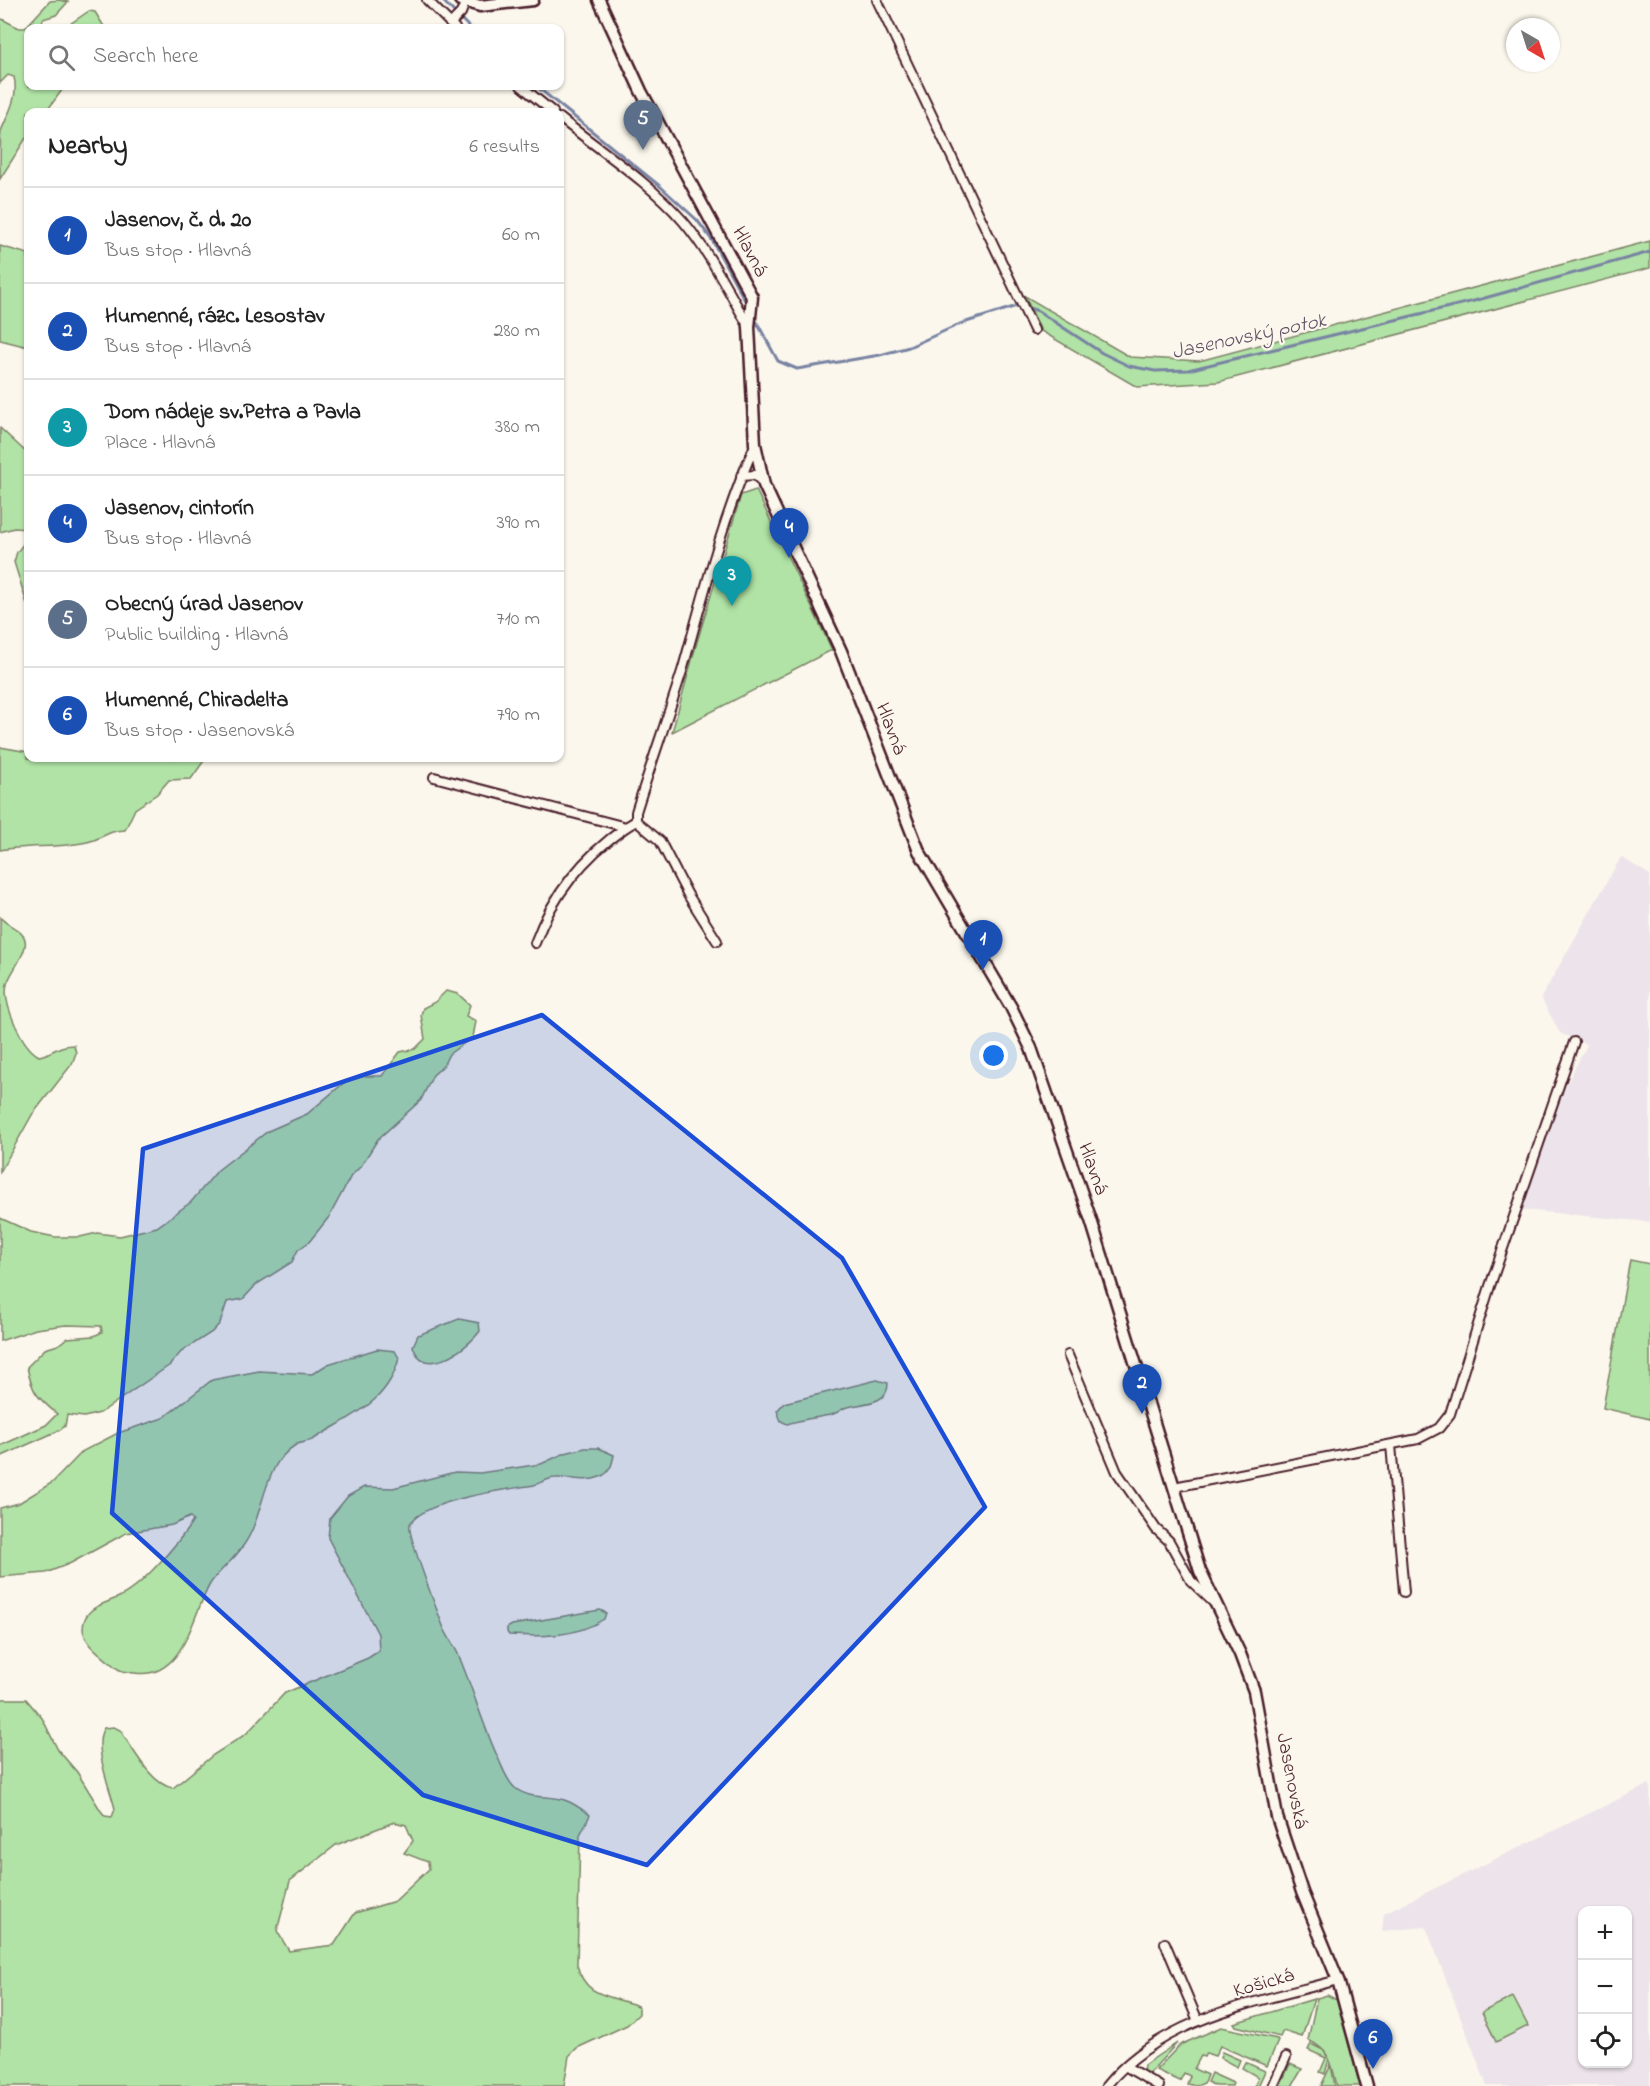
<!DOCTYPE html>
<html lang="en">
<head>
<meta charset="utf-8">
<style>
	:root { --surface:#fff; --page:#f6f6f6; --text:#222; --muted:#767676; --line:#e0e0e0; --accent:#1f6fb2 }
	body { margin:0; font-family:"Indie Flower",sans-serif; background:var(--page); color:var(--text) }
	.controls { position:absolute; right:18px; bottom:18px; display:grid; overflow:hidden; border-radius:12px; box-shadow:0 2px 4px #0004 }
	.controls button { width:54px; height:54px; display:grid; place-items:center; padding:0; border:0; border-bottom:2px solid var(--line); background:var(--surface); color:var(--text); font:30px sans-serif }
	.compass { position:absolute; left:1506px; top:18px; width:54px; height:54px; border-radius:50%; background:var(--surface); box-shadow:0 2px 4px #0004; rotate:141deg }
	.you { position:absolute; left:994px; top:1056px; width:21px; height:21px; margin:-15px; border:4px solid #fff; border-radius:50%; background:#1a73e8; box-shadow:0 0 0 9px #1a73e833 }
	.badge { display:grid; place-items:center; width:39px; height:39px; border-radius:50%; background:var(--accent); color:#fff; font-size:20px; font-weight:700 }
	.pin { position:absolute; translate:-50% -50px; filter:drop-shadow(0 2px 3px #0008) }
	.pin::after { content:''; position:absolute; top:32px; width:21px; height:18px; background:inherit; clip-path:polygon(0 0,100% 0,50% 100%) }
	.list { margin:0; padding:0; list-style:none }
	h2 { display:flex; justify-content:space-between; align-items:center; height:78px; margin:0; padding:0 24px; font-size:26px }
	h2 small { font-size:20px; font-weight:400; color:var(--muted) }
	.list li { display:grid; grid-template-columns:39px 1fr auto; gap:18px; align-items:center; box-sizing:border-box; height:96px; padding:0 24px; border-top:2px solid var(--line) }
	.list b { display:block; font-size:22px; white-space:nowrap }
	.list p { margin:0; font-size:20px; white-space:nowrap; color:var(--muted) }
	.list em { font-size:20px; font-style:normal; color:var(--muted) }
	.icon { flex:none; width:33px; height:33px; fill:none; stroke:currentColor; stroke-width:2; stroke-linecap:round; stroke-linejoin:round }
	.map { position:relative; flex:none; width:1650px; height:2086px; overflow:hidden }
	.search { position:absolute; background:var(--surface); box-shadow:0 2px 4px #0004; left:24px; top:24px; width:540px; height:66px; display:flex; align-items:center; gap:15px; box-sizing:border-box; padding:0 21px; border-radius:12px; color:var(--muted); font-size:22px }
	.panel { position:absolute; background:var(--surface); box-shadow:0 2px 4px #0004; left:24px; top:108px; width:540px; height:654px; border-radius:12px }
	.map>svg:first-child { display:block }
	.built { fill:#ece4ea; fill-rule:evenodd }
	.green { fill:#b0e3a5; stroke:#7d8168; stroke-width:1.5; fill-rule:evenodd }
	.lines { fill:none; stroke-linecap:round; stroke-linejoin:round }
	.stream { stroke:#7983a3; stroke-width:3 }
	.street-casing { stroke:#4a1f2b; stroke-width:12 }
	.secondary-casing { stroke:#4a1f2b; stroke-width:15 }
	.street { stroke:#fbf7ec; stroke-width:8 }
	.secondary { stroke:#fbf7ec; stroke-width:10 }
	.marked { fill:#1d4ed8; fill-opacity:0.2; stroke:#1d4ed8; stroke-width:4.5; stroke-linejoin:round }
	.labels { text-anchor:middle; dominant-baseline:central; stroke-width:4.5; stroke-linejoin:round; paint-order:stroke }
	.street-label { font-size:20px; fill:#4a1f2b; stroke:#fbf7ec }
	.water-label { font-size:21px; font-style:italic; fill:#625167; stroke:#fbf7ec }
</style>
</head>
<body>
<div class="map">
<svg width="1650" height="2086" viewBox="0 0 1650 2086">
	<rect width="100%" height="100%" fill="#fbf7ec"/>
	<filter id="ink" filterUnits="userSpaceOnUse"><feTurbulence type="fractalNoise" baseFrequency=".0167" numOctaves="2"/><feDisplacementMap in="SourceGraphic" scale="12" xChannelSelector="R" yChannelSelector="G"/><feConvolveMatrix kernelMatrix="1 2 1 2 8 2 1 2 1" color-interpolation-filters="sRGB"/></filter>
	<g filter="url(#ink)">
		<!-- built -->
		<g class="built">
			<polygon points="1621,857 1650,875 1650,1222 1522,1210 1560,1096 1587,1045 1560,1033 1541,998"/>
			<path d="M 1650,1784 L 1650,2086 L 1487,2086 L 1426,1927 L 1382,1931 L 1384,1913 ZM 1582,1910 L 1628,1910 L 1628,2064 L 1582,2064 Z"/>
		</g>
		<!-- green -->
		<g class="green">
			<path d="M 60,0 L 68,2 L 56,15 L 43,19 L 41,28 L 28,28 L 28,86 L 65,86 L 46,112 L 28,112 L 28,135 L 0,179 C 0,166 0,143 1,131 C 8,114 19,96 14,77 L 8,75 L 0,83 L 0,18 L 19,28 L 25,28 L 50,1 Z"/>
			<polygon points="89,11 95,12 105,28 64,28"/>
			<polygon points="1650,241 1650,268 1218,382 1137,387 1041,331 1025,296 1130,357 1199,361"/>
			<polygon points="0,246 28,254 28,347 0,340"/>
			<polygon points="0,428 28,454 28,529 14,528 0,532"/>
			<polygon points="756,490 832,650 672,732 697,642 741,495"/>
			<polygon points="28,538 28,607 14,562 17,552"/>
			<path d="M 0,747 L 28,752 L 28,758 L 61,760 L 206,758 L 191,779 L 169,780 L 157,794 L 135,809 L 125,830 C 109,831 107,835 94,840 C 71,848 27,845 0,850 Z"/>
			<path d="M 0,917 C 6,925 20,929 24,937 C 31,949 10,972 7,984 C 2,1003 22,1047 39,1056 C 54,1053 57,1045 74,1045 L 76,1053 L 72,1064 L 32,1115 L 0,1172 Z"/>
			<path d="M 446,991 L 458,994 L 470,1005 L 466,1016 L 476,1021 L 473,1037 L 449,1054 L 443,1066 L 433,1075 L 421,1100 L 378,1139 L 361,1166 L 351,1176 L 329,1217 L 309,1242 L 298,1250 L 292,1262 L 257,1284 L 243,1299 L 227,1302 L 220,1323 L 212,1332 L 181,1352 L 170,1365 L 100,1413 L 84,1417 L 67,1415 L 65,1426 L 60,1430 L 0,1457 L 0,1446 L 46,1425 L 57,1414 C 38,1398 32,1393 27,1367 L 45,1349 L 58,1345 L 67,1338 L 94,1336 L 102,1332 L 101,1326 L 66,1325 L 36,1329 L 0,1341 L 0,1218 L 31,1232 L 55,1237 L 80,1237 L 97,1233 L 120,1236 L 157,1227 L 191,1202 L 218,1170 L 268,1131 L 307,1114 L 346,1081 L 365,1076 L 382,1076 L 400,1052 L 415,1049 L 425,1039 L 421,1015 L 423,1008 L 435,1002 Z"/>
			<polygon points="1630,1260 1650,1264 1650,1419 1603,1408"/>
			<path d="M 459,1319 L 479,1323 L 480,1331 C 467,1349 423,1381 413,1346 L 418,1335 Z"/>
			<path d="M 377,1349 L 395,1351 L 399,1358 C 388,1404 348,1417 314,1439 C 310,1442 302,1442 297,1444 C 287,1450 277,1461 273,1471 C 261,1495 259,1524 243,1546 C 234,1560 219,1570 210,1584 C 192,1615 184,1680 135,1673 C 127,1672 120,1672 114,1666 C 104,1657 84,1644 83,1629 C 83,1606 106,1604 121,1596 C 143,1585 179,1542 193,1521 L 190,1517 L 172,1525 L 126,1533 L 71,1563 L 46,1573 L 0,1577 L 0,1508 L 19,1503 L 53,1482 L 83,1451 L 118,1433 L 163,1418 L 212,1380 L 259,1371 L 312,1374 L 328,1364 Z"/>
			<path d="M 877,1380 L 888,1383 C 889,1405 861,1403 847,1407 C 841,1409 836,1414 830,1415 C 815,1418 802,1419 787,1424 L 781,1421 L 777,1411 L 784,1403 Z"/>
			<path d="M 585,1448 L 598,1448 L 614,1455 C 612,1465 610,1473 600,1477 C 584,1483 571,1477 555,1478 C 548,1478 541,1483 534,1485 C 506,1490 425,1499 410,1524 C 406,1531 438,1613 443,1626 C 447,1636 454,1645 458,1654 C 473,1689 483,1726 499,1760 C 503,1769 507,1781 515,1788 C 532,1801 549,1794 567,1801 C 575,1804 583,1810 590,1815 L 580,1835 L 577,1965 C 585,1996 606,1995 633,2004 L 639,2007 L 639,2014 L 627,2025 L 577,2048 L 569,2056 L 564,2086 L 0,2086 L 0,1699 L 26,1699 L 42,1718 L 58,1750 L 77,1772 L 101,1811 L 105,1816 L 112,1817 L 115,1809 C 110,1788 92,1745 104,1728 L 114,1727 L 120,1730 C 132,1747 151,1785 173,1788 L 213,1755 L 246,1734 L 285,1693 L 368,1658 L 379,1651 L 378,1634 L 328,1538 L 330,1518 L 348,1496 L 364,1487 L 393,1488 L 455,1472 L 480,1473 L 541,1464 L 565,1453 ZM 394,1822 L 406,1825 L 413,1841 L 404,1853 L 428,1862 L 429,1869 L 395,1901 L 355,1913 L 334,1945 L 289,1951 L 277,1931 L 290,1881 L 336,1845 Z"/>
			<path d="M 600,1610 L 606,1613 L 604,1619 C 577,1637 541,1637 509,1635 L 507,1632 L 507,1628 L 512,1625 Z"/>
			<path d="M 1327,1995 L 1337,2000 L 1360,2086 L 1337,2086 C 1332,2064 1330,2050 1308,2040 L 1317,1998 Z"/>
			<polygon points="1513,1997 1528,2026 1496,2042 1482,2012"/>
			<polygon points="1314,1999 1302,2037 1283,2031 1280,2037 1236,2026 1234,2023"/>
			<polygon points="1221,2027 1277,2039 1278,2041 1267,2066 1220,2046 1215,2056 1206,2053 1204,2057 1201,2056 1194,2069 1207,2075 1204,2083 1197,2086 1187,2084 1190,2076 1184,2073 1180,2081 1156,2070 1180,2045"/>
			<polygon points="1177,2043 1147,2076 1143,2073 1144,2065"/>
			<polygon points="1311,2044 1323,2050 1329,2059 1325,2074 1320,2072 1326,2058 1308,2050"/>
			<polygon points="1222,2052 1240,2060 1237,2067 1220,2058"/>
			<polygon points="1245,2062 1265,2071 1258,2086 1255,2086 1258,2077 1242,2068"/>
			<polygon points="1290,2064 1302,2069 1292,2086 1280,2086"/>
			<polygon points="1331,2065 1335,2086 1321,2086"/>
			<polygon points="1211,2073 1233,2083 1232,2086 1216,2086 1207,2082"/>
		</g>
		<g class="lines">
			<!-- stream -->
			<g class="stream">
				<polyline points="442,0 470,28"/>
				<polyline points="536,86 661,187 697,220 712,240 748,306"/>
				<polyline points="754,317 778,361 797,369 880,355 909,347 960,324 1020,305 1038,311 1102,353 1129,366 1155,371 1188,370 1474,301 1650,252"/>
			</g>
			<!-- street casing -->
			<g class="street-casing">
				<g id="street">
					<polyline points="427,0 455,28"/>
					<polyline points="877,0 1034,330"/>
					<polyline points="450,24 461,13 465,3"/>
					<polyline points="521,86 553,112"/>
					<path d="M 560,118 C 601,151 648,181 683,221 C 710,253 728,291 749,327"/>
					<polyline points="741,476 755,475 763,483"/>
					<path d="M 434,777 L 626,827 L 636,821 L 636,812 C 651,764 668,716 683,668 C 704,593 723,517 755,445"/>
					<polyline points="636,821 660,841 688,895 717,941"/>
					<path d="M 535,943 C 553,894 583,857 626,827"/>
					<polyline points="1068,1355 1117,1472 1156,1529 1169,1541 1191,1581 1213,1602"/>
					<polyline points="1391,1445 1404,1592"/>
					<polyline points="1174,1487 1418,1439 1439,1428 1450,1414 1490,1286 1574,1042"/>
					<polyline points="1165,1943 1198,2021"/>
					<polyline points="1125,2066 1159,2086"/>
					<path d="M 1106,2086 C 1162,2017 1258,2002 1338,1980"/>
					<polyline points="1273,2086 1286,2057"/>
				</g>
			</g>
			<!-- secondary casing -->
			<g class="secondary-casing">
				<g id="secondary">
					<polyline points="460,0 480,6 533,0"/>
					<polyline points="599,0 641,91 752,297 749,327 755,444 764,485 841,651 919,851 1011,1007 1031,1048 1091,1220 1200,1571 1240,1654 1254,1691 1277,1817 1302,1892 1338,1980 1367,2086"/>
				</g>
			</g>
			<!-- street -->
			<use href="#street" class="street"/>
			<!-- secondary -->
			<use href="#secondary" class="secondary"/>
		</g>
	</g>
	<!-- marked area -->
	<path class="marked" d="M 542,1015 L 842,1258 L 985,1507 L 647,1865 L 423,1795 L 112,1513 L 143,1149 Z"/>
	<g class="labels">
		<!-- street labels -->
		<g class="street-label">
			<text transform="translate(749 252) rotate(62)">Hlavná</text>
			<text transform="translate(890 729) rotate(69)">Hlavná</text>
			<text transform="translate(1092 1169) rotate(70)">Hlavná</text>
			<text transform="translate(1291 1781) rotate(79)">Jasenovská</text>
			<text transform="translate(1264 1984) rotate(-16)">Košická</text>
		</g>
		<!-- water labels -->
		<g class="water-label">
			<text transform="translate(1249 337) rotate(-12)">Jasenovský potok</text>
		</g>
	</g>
</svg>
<div class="controls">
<button>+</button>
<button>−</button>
<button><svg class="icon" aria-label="locate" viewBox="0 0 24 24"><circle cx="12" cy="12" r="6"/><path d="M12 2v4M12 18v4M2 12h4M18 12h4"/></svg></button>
</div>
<svg class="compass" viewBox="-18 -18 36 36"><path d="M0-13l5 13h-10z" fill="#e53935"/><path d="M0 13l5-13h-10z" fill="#767676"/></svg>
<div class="you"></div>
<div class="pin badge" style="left:983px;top:970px;background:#1a4fb4">1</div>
<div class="pin badge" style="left:1142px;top:1414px;background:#1a4fb4">2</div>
<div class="pin badge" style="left:732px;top:606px;background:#0f9aa8">3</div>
<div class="pin badge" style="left:789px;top:558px;background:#1a4fb4">4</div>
<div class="pin badge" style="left:643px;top:150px;background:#5c6f8a">5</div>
<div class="pin badge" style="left:1373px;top:2069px;background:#1a4fb4">6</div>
<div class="search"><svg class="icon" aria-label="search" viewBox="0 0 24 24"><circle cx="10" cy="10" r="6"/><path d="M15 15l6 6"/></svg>Search here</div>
<section class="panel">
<h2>Nearby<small>6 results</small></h2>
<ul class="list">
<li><span class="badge" style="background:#1a4fb4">1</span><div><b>Jasenov, č. d. 20</b><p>Bus stop · Hlavná</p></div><em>60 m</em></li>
<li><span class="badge" style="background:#1a4fb4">2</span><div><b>Humenné, rázc. Lesostav</b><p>Bus stop · Hlavná</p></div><em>280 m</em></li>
<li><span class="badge" style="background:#0f9aa8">3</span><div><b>Dom nádeje sv.Petra a Pavla</b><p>Place · Hlavná</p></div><em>380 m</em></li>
<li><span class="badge" style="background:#1a4fb4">4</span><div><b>Jasenov, cintorín</b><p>Bus stop · Hlavná</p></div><em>390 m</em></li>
<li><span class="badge" style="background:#5c6f8a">5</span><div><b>Obecný úrad Jasenov</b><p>Public building · Hlavná</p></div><em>710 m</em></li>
<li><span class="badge" style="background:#1a4fb4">6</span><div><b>Humenné, Chiradelta</b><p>Bus stop · Jasenovská</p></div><em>790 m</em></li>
</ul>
</section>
</div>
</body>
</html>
